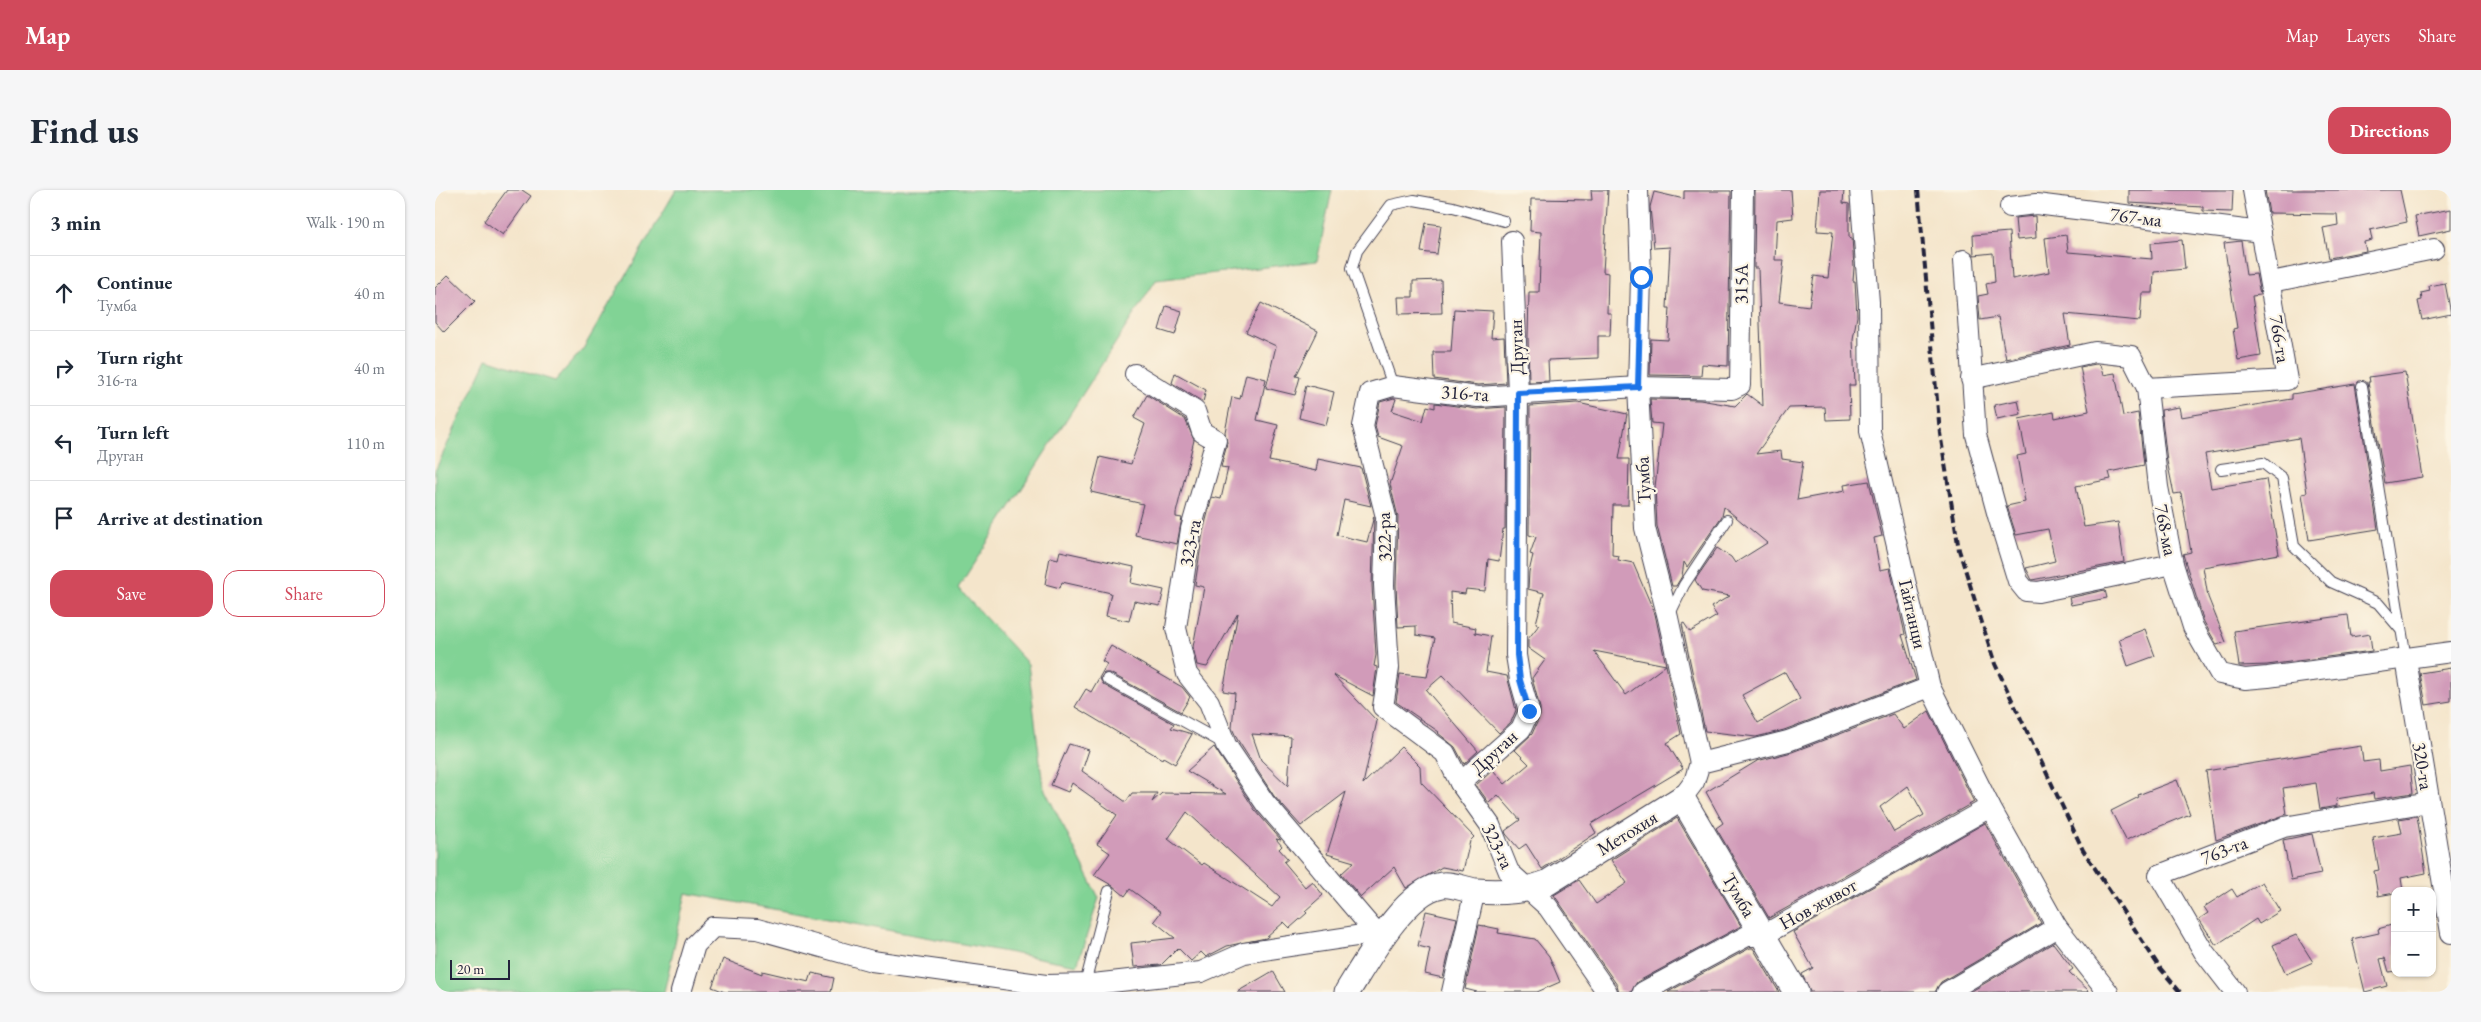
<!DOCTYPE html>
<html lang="en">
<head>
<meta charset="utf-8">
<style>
	:root { --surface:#fff; --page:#f6f6f7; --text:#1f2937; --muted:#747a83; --line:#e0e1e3; --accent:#d1495b }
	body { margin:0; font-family:"EB Garamond",serif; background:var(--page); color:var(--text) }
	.controls { position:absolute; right:15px; bottom:15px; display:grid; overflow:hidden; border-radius:10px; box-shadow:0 1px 4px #0004 }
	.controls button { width:45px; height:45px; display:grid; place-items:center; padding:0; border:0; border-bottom:1px solid var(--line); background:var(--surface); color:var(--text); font:25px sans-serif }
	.scale { position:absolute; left:15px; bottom:12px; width:60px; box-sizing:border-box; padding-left:5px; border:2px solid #22223b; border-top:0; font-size:14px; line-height:18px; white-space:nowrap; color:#22223b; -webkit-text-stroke:4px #fcf5e5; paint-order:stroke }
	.stop { position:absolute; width:15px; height:15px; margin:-11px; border:4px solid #1a73e8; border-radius:50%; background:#fff }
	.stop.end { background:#1a73e8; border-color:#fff; box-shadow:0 1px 5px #0008 }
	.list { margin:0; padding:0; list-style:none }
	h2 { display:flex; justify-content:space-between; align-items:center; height:65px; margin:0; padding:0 20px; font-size:21px }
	h2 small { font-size:16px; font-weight:400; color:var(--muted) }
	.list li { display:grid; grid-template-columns:32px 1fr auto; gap:15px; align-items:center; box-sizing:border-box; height:75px; padding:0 20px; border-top:1px solid var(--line) }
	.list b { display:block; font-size:19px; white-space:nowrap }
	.list p { margin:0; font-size:16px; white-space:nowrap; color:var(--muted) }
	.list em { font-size:16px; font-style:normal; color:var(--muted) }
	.actions { display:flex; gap:10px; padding:15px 20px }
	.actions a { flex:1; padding:11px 0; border:1px solid var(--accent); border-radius:15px; text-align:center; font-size:18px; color:var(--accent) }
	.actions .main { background:var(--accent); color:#fff }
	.icon { flex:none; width:28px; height:28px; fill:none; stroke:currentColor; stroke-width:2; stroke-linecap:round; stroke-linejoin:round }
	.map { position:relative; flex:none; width:2016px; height:802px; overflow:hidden; border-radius:15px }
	header { display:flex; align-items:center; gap:30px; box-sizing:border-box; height:70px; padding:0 25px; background:var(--accent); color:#fff }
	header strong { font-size:24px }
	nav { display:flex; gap:28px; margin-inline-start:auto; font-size:18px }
	.intro { display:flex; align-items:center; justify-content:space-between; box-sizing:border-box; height:120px; padding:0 30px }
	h1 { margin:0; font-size:35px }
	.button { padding:12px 22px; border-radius:15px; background:var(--accent); color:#fff; font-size:18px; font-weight:700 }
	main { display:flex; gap:30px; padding:0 30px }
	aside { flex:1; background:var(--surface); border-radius:15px; box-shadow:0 1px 4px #0004 }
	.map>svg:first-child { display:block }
	.green { fill:#81d395; stroke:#527a68 }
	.building { fill:#d19bb9; fill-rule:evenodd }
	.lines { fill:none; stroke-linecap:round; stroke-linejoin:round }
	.service-casing { stroke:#423f51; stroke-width:12 }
	.minor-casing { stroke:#423f51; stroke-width:22 }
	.tertiary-casing { stroke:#423f51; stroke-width:27 }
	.service { stroke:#fff; stroke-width:10 }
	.minor { stroke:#fff; stroke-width:20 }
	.tertiary { stroke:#fff; stroke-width:25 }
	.rail { stroke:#22223b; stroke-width:4; stroke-dasharray:8 4; stroke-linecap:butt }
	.route { stroke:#1a73e8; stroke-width:6 }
	.labels { text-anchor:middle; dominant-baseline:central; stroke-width:4.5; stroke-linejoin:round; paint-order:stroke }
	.street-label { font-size:19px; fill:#22223b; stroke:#fcf5e5 }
</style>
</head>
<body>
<header>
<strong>Map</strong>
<nav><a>Map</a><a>Layers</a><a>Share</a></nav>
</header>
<div class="intro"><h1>Find us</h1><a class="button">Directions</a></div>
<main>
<aside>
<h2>3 min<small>Walk · 190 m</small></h2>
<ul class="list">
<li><svg class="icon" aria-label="ahead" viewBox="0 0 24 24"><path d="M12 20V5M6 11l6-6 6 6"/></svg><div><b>Continue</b><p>Тумба</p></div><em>40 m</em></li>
<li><svg class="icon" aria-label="right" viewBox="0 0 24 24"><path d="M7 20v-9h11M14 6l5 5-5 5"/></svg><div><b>Turn right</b><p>316-та</p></div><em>40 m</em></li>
<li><svg class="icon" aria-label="left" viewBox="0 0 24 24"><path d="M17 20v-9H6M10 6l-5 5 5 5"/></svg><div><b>Turn left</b><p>Друган</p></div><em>110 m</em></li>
<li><svg class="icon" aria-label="arrive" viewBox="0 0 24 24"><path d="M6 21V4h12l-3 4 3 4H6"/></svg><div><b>Arrive at destination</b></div></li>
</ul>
<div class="actions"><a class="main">Save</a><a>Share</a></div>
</aside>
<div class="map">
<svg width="2016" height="802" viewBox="0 0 2016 802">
	<rect width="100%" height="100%" fill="#fcf5e5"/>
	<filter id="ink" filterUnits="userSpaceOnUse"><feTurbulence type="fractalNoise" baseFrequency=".02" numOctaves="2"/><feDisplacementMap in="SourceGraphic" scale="10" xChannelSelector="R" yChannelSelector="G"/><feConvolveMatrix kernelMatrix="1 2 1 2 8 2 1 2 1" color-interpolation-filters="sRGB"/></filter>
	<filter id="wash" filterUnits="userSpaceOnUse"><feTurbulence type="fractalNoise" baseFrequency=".0096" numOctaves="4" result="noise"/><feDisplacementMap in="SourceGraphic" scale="20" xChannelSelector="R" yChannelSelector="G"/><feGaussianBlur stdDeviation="1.12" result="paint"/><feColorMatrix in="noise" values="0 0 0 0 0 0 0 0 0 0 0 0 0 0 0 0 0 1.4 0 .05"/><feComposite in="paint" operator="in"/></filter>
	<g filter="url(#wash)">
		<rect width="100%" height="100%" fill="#f4e5cb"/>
		<!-- green -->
		<polygon class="green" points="241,0 897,0 882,71 721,90 523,398 593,474 608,596 664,708 642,775 251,703 229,802 0,802 0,281 52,169 120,191 148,159"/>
		<g id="blocks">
			<!-- building -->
			<g class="building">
				<polygon points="72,0 87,0 96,6 68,45 49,31"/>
				<polygon points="1156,0 1173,0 1168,82 1173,83 1172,123 1176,123 1175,146 1163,146 1163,168 1113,170 1114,191 1094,192 1093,146 1094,102 1104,102 1106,42 1095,41 1096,9 1157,10"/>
				<path d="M 1320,0 L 1356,0 L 1358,28 L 1342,30 L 1340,70 L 1349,70 L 1344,112 L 1374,116 L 1379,86 L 1393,88 L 1398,42 L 1382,41 L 1385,0 L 1409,0 L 1408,13 L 1414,14 L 1414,47 L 1417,48 L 1419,77 L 1418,91 L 1420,91 L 1422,126 L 1418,149 L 1420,195 L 1414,195 L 1415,229 L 1391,230 L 1390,217 L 1354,218 L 1321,264 L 1346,261 L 1347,269 L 1368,272 L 1362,310 L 1410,301 L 1409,295 L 1434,291 L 1447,346 L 1439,348 L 1445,380 L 1455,378 L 1470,444 L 1467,445 L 1481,490 L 1349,540 L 1321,547 L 1270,541 L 1247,434 L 1249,433 L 1255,442 L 1282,426 L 1276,417 L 1295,406 L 1267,401 L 1260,390 L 1282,358 L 1296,367 L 1300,373 L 1332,353 L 1289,317 L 1287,326 L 1252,377 L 1249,372 L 1247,386 L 1241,396 L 1237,396 L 1222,336 L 1220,297 L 1227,234 L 1217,233 L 1215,209 L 1265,210 L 1300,216 L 1312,204 L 1328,216 L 1323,78 L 1319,78 ZM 1350,482 L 1365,509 L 1323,533 L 1307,505 Z"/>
				<polygon points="1694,0 1798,0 1797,22 1768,21 1768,17 1694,13"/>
				<polygon points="1830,0 1965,0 1972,32 1935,40 1937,50 1929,52 1931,61 1894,68 1888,38 1903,35 1902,24 1834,23"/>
				<polygon points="1249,1 1296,1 1293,176 1267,174 1266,186 1215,185 1216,149 1233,150 1235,118 1232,118 1235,57 1219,58 1215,17 1219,2 1249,9"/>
				<polygon points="2016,19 2016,39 1984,46 1980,26"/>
				<polygon points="1600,26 1601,48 1582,50 1580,28"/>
				<polygon points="991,33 1006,35 1002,64 986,62"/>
				<polygon points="1574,42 1577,89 1614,82 1610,48 1631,45 1633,62 1717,69 1716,53 1747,50 1750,79 1719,82 1718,103 1707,103 1705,131 1630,124 1635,155 1571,169 1563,127 1545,130 1543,106 1553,104 1551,94 1560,92 1558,63 1539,65 1538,45"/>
				<polygon points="1806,51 1811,85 1821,84 1825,105 1817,106 1826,166 1803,170 1798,139 1802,138 1789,53"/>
				<polygon points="13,85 40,111 9,142 0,132 0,98"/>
				<polygon points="1006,90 1007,123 964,124 963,107 978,107 978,91"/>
				<polygon points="2010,93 2016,124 1987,130 1983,111 1987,110 1986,103 1995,101 1994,96"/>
				<polygon points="826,113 883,141 861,186 865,187 860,205 831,198 841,156 811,142"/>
				<polygon points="731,116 747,121 740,145 724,140"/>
				<polygon points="1019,119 1058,121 1056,148 1069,147 1071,193 1043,195 999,189 998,162 1016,162"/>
				<polygon points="1661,174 1665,175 1668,185 1680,183 1688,226 1703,223 1709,275 1674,282 1676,289 1641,296 1649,337 1683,332 1689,372 1597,390 1591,378 1620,371 1613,339 1581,345 1572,316 1590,312 1582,266 1591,264 1584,229 1619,222 1620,228 1654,221 1645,177"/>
				<polygon points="1970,182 1987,287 1950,293 1933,192 1935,192 1934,187"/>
				<polygon points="740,183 771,200 768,212 737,193"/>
				<path d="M 811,184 L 831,189 L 822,230 L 843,235 L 834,271 L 881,281 L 883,269 L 926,278 L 936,316 L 909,310 L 902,345 L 932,352 L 939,326 L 937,396 L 941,465 L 939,476 L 942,477 L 938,506 L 898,485 L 942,531 L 928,594 L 966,557 L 985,576 L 986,592 L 1039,647 L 1035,651 L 1028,681 L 1007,677 L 971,698 L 959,677 L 926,707 L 906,684 L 919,672 L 892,664 L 911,602 L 866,636 L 839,606 L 802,549 L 797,538 L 800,503 L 788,501 L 803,423 L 772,477 L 762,475 L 758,457 L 769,397 L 760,395 L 768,342 L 777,307 L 786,309 L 793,278 L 786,277 L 792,253 L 790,242 L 797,207 L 805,209 ZM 817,544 L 856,547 L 853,596 L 826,570 Z"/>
				<polygon points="1920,194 1943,339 1874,350 1867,304 1872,303 1864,248 1770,264 1776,298 1831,289 1844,364 1768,377 1773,407 1791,452 1782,455 1769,432 1750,371 1748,364 1756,362 1746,303 1739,304 1732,271 1726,220 1744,217 1746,227 1857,209 1857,204"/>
				<polygon points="871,195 899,202 891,235 864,228"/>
				<polygon points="712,205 750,229 759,250 741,323 741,327 747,328 742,354 700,345 708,314 656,302 665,267 696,274 710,234 699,228"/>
				<polygon points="959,208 961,209 957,221 988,231 992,216 1000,218 1000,213 1042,219 1071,217 1070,339 1068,339 1064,371 1053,369 1050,401 1031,399 1030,404 1015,402 1016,433 1041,438 1040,443 1056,446 1051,482 1072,486 1081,520 1076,532 1064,543 1008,485 991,500 1043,561 1029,574 1020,557 1003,543 1004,542 961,512 965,484 992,487 1000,448 981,445 981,436 963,437 961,395 963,327 955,294 968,256 943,247 940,236 945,212"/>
				<polygon points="1583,210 1586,224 1562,229 1559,215"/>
				<polygon points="1143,213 1192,224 1184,269 1194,269 1193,315 1178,315 1177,365 1184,366 1183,370 1198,373 1220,424 1231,475 1159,461 1191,505 1231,475 1246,544 1232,553 1248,579 1156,634 1161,643 1107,679 1091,654 1084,659 1071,644 1070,641 1085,630 1063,605 1054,613 1041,595 1058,580 1070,594 1094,574 1080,560 1097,544 1105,526 1105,518 1097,488 1110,470 1093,458 1093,449 1104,435 1101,433 1109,403 1093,399 1094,382 1098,365 1095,364 1101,347 1094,345 1095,216"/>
				<polygon points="625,361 699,377 696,393 729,400 725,416 699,411 694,431 671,426 676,403 627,392 625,398 610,394 615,367 623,369"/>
				<polygon points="1670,400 1672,408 1636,415 1634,408"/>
				<polygon points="1913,425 1916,447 1935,444 1937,461 1832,475 1804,476 1799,441"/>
				<polygon points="1710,439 1720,466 1693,476 1684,449"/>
				<polygon points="676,456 747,497 755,507 746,522 675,483 669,483 665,489 669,495 739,534 736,538 757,544 740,574 728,567 727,569 640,517 651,499 656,502 672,474 667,471"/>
				<polygon points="2016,478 2016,511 1991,515 1985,483"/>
				<path d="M 1494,521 L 1539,612 L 1334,728 L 1281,638 L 1288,633 L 1271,602 L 1322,571 L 1357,562 L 1458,524 L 1469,539 ZM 1473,596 L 1489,625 L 1459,642 L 1445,617 Z"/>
				<path d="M 634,554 L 654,560 L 647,581 L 691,612 L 697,603 L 722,603 L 717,612 L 727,603 L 791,604 L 752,581 L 779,557 L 820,620 L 846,650 L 841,649 L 847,656 L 844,659 L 853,669 L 849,672 L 870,697 L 877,691 L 888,705 L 870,721 L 872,723 L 855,738 L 849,732 L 831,748 L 792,756 L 771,767 L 766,762 L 756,771 L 743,758 L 726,775 L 699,777 L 696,753 L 740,748 L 719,731 L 726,722 L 695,699 L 690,706 L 678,696 L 659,685 L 675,663 L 662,654 L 682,625 L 637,593 L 633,602 L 616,595 ZM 752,622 L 845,707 L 837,717 L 769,673 L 767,675 L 733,649 Z"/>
				<polygon points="1926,556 1928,572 1944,570 1945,581 1975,576 1978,603 1939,609 1938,603 1901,609 1902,616 1885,619 1881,593 1848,598 1852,624 1781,650 1771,581"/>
				<polygon points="1742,590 1755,624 1691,650 1676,621 1704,607 1703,605"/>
				<polygon points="1982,626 1991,683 1966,688 1968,701 1960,701 1960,703 1943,706 1939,681 1944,680 1938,648 1967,643 1964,629"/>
				<polygon points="1242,628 1306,736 1202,792 1196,802 1184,802 1182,795 1119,705 1144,690 1161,714 1192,693 1176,670"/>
				<polygon points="1550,633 1606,733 1506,792 1500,802 1375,802 1367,784 1378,778 1358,742"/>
				<polygon points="1877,644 1886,684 1856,690 1848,650"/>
				<polygon points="1827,692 1845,721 1824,734 1821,729 1781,755 1764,729 1773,723 1769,717 1797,699 1802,707"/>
				<polygon points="991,721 1022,728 1008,788 990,784 995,759 983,756"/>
				<polygon points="1960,734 1960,781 1954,782 1950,768 1945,769 1952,796 1930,802 1917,749 1944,743 1943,739"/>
				<polygon points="1044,735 1064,739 1063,743 1100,749 1114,766 1125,792 1102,802 1042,802 1030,799"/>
				<polygon points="1861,745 1878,772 1851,784 1838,755"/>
				<polygon points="1618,753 1638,779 1634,782 1655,802 1535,802"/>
				<polygon points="1315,758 1318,758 1344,802 1233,802"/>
				<polygon points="288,769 327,784 327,781 374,792 377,783 399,788 396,802 290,802 277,797"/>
				<polygon points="838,781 850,802 802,802"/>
			</g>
		</g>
	</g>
	<g filter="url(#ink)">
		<use href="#blocks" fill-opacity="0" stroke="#423f51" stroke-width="1"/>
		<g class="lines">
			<!-- service casing -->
			<g class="service-casing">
				<g id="service">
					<polyline points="958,196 917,78 922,61 956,15 979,10 1018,17 1069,31"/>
					<polyline points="1927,196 1971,469"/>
					<polyline points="1786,279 1828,273 1847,288 1859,356 1896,392 1943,413 1966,440"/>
					<polyline points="1234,426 1249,395 1292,330"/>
					<polyline points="672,489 788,553"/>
					<polyline points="650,794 674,701"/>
				</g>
			</g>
			<!-- minor casing -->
			<g class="minor-casing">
				<g id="minor">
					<polyline points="1203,0 1206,87 1203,197 1210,338 1233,428 1265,573"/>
					<polyline points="1425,0 1434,112 1435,241 1495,497 1555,617 1622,737 1673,802"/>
					<polyline points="1575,17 1601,14 1826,42"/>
					<polyline points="1529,70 1541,245 1563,326 1583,391 1591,401 1603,402 1738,374"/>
					<polyline points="1836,92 1999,59"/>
					<polyline points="700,184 760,221 767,242 781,250 756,339 741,438 752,484 774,512 791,555 830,613 946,749"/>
					<polyline points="1536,189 1660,162 1696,166 1712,198 1723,297 1738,374 1758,437 1785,484 1810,489 1833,487 2016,462"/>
					<polyline points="1712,198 1852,190 1818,0"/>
					<polyline points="1971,469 2016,743"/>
					<polyline points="1025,593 1086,539 1094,521 1085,490 1081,465 1083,203 1077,51"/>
					<polyline points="1247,608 1259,592 1265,573 1353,551 1495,497"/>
					<polyline points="246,802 260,755 278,737 322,739 437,771 611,795 658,794 766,782 809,763 941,743"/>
					<polyline points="1017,802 1040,700"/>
					<polyline points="1172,802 1113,717 1074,682 1055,635 1025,593 1010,563 948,517 954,478 949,395 951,327 928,236 935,203 958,196 1043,207 1203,197 1297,199 1305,195 1308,0"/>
					<polyline points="1208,802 1312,746 1327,746 1555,617"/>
					<polyline points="1512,802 1622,737"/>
					<polyline points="1800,802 1769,762 1724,685 1849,637 1994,612"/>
				</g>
			</g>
			<!-- tertiary casing -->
			<g class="tertiary-casing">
				<path id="tertiary" d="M 912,802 C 931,772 970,700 1007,695 C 1017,693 1030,700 1041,701 C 1066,703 1089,702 1112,693 L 1247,608 L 1361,802"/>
			</g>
			<!-- service -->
			<use href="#service" class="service"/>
			<!-- minor -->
			<use href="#minor" class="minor"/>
			<!-- tertiary -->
			<use href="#tertiary" class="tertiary"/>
			<!-- rail -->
			<polyline class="rail" points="1483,0 1505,243 1524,360 1560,474 1648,660 1725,778 1745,802"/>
		</g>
	</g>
	<g class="lines" filter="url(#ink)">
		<!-- route -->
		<polyline class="route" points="1094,521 1085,490 1082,465 1083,203 1203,197 1206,87"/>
	</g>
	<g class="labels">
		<!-- street labels -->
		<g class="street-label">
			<text transform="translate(1701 27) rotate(7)">767-ма</text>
			<text transform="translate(1306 94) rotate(-89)">315А</text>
			<text transform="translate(1845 149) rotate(81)">766-та</text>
			<text transform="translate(1081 157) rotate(-92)">Друган</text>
			<text transform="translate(1030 203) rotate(4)">316-та</text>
			<text transform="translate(1208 290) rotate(-93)">Тумба</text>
			<text transform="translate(1731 340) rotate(79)">768-ма</text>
			<text transform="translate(949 347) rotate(-92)">322-ра</text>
			<text transform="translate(755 353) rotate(-79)">323-та</text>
			<text transform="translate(1478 424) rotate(77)">Гайтанци</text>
			<text transform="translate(1059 562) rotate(-43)">Друган</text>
			<text transform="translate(1988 576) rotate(81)">320-та</text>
			<text transform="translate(1192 643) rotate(-32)">Метохия</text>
			<text transform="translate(1063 656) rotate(64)">323-та</text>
			<text transform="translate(1789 660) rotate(-21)">763-та</text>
			<text transform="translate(1304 705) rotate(60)">Тумба</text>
			<text transform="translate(1383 714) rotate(-29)">Нов живот</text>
		</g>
	</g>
</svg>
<div class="controls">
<button>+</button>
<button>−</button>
</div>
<div class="scale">20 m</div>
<div class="stop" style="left:1206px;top:87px"></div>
<div class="stop end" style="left:1094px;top:521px"></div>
</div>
</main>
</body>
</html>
